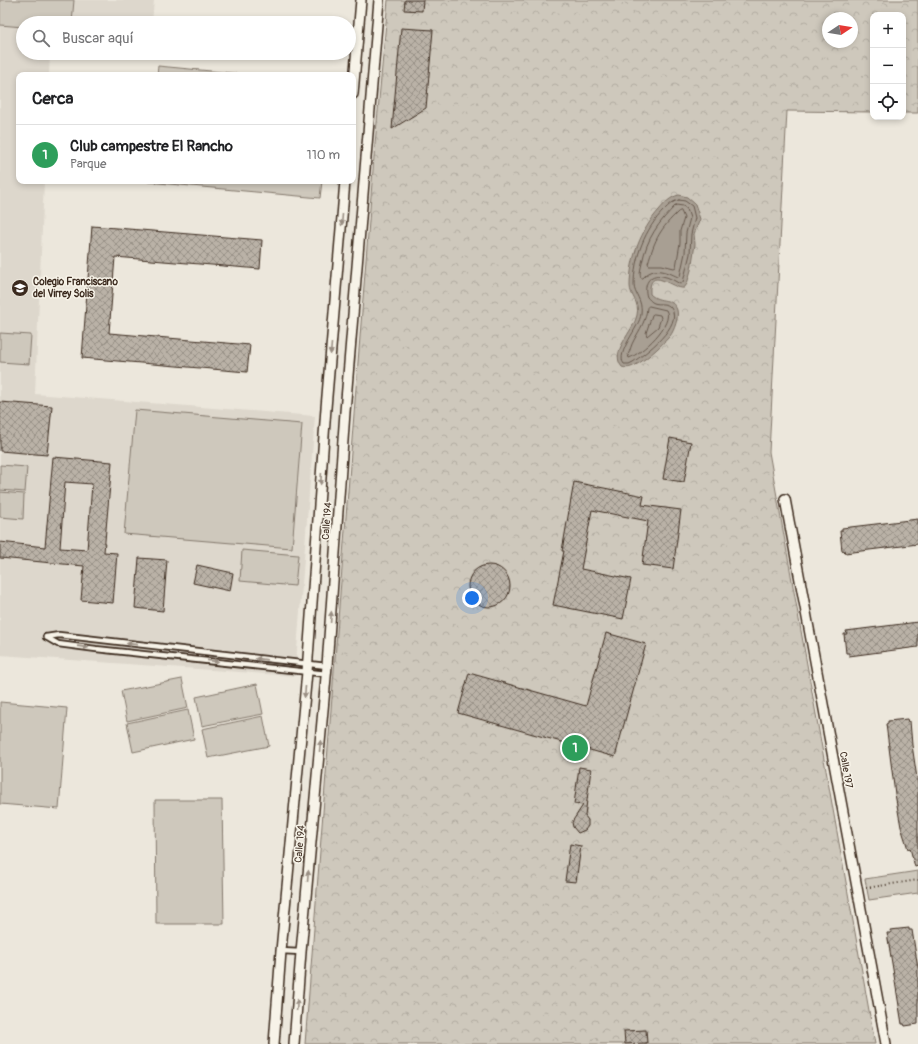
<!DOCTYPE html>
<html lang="es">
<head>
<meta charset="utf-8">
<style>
	:root { --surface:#fff; --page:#f2f2f2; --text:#202124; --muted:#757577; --line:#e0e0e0; --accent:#3b2a1e }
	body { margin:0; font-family:Pangolin,sans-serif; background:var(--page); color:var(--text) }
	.controls { position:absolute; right:12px; top:12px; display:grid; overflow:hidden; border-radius:8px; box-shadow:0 2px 6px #0003 }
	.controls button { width:36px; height:36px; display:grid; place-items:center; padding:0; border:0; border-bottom:1px solid var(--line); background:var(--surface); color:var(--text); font:20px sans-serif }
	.compass { position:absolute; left:822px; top:12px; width:36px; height:36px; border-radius:50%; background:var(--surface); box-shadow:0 2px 6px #0003; rotate:78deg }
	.you { position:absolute; left:472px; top:598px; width:14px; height:14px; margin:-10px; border:3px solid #fff; border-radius:50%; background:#1a73e8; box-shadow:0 0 0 6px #1a73e833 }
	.badge { display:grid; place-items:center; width:26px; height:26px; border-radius:50%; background:var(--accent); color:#fff; font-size:13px; font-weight:700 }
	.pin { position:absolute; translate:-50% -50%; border:2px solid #fff; box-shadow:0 1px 4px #0006 }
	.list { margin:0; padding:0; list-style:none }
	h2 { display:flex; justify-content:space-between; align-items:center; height:52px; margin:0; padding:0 16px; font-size:17px }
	h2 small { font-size:13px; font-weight:400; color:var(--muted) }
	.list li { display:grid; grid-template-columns:26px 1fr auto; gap:12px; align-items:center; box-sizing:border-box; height:60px; padding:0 16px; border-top:1px solid var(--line) }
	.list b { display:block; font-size:15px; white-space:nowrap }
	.list p { margin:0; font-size:13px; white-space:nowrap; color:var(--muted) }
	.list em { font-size:13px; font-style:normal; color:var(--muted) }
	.icon { flex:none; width:22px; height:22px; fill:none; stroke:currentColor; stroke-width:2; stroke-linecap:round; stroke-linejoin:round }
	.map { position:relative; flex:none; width:918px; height:1044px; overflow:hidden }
	.search { position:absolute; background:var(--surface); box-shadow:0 2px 6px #0003; left:16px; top:16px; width:340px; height:44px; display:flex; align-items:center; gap:10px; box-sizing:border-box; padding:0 14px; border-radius:22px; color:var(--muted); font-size:15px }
	.panel { position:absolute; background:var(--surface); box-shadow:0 2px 6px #0003; left:16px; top:72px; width:340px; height:112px; border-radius:8px }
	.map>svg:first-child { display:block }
	.built { fill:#ddd7cc }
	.grass { fill:#cec8bc; stroke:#84796d }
	.park { fill:url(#park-crowns); stroke:#84796d; fill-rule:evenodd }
	.water { fill:#a89f93; stroke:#7c7064 }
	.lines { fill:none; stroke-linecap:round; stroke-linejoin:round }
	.shore { stroke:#67594d; stroke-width:1 }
	.building { fill:url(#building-cross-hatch); stroke:#3b2a1e; fill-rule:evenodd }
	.service-casing { stroke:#3b2a1e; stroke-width:8 }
	.minor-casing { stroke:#3b2a1e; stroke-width:12 }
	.path { stroke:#3b2a1e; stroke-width:2; stroke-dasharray:1 3; stroke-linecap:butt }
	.service { stroke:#f7f3e8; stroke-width:4.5 }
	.minor { stroke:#f7f3e8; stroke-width:9 }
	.oneway { fill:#998e83 }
	.labels { text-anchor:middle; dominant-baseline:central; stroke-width:3; stroke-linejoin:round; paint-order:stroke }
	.poi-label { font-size:10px; font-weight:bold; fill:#3b2a1e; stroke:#f7f3e8; text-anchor:start }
	.street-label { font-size:10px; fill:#3b2a1e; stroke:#f7f3e8 }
</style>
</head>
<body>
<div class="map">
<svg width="918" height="1044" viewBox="0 0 918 1044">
	<defs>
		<pattern id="park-crowns" width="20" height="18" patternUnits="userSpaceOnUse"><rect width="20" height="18" fill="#cec8bc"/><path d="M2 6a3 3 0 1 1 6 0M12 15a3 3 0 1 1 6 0" fill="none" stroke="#b2aca1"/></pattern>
		<pattern id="building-cross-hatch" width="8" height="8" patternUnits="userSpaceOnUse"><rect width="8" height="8" fill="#bab2a7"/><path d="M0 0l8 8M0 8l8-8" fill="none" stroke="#989187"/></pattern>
	</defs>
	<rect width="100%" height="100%" fill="#ece7dc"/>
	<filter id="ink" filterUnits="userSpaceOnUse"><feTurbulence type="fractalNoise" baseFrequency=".025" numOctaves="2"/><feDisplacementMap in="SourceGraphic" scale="8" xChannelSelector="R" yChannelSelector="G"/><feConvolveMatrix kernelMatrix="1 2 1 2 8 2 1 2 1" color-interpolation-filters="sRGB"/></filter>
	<g filter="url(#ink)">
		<!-- built -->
		<polygon class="built" points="0,0 154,0 152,23 23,23 23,53 50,53 49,75 19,75 19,181 44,181 35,394 315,416 295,676 0,655"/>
		<!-- grass -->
		<g class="grass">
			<polygon points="0,0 74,0 72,23 23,23 23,27 0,25"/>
			<polygon points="158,66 253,75 157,75"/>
			<polygon points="148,181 322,181 320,198 148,182"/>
			<polygon points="0,333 31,335 29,364 0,362"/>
			<polygon points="135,410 302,424 292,548 124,534"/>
			<polygon points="0,465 27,467 25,492 0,490"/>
			<polygon points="0,492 24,494 23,519 0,517"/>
			<polygon points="242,550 298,555 295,586 240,581"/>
			<polygon points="182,679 188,708 127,721 121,691"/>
			<polygon points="257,684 263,714 202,726 196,697"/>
			<polygon points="0,702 67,708 59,809 0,804"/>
			<polygon points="188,710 194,739 133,752 127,723"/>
			<polygon points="263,716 269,746 208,758 202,729"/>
			<polygon points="155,800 222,800 224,924 156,924"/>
			<polygon points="918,871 918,893 869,900 865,879"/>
		</g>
		<!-- park -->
		<path class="park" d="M 388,0 L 918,0 L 918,113 L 903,113 L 903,15 L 873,15 L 873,112 L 787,111 L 769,452 L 875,1044 L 305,1044 L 375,144 ZM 828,18 L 852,18 L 852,42 L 828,42 Z"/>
		<!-- water -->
		<path class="water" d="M 679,195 L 687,197 L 695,204 L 700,219 L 694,234 L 695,244 L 691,270 L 687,284 L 684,288 C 673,290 648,263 650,294 C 660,304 672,296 677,310 C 679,317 674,331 670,336 C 661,346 643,363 631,367 C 628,368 625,368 622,367 C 609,352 634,331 637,315 C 640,302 630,296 630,286 C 630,258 641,230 659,210 C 665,203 670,197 679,195 Z"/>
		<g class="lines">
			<!-- shore -->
			<g class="shore">
				<path d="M 679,200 L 685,201 L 692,206 L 695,218 L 691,234 L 690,254 L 683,282 L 680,284 C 675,281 669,277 662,276 C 649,273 643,285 647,297 C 649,299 651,302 654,303 C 659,305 667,302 671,308 C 684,325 645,354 633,362 L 629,364 L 624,364 C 615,353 640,327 641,314 C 643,300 634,294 634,285 C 634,257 645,229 664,210 C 669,205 673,201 679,200 Z"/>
				<path d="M 676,205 L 683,206 L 687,209 L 690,218 L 686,233 L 685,253 L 680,276 L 678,277 C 666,271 653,266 643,278 L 641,278 C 639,274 641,268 642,263 C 647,238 658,223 676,205 Z"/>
				<path d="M 681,211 L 684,218 L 680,231 L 680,243 L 676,267 L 674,268 L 662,265 L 649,265 L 648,263 C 655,239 660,229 678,212 Z"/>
				<path d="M 649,306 L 666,310 C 675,324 641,354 629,358 L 628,355 C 630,351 631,345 634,340 C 640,329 646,321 647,308 Z"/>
				<polygon points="654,314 660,315 661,318 658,327 647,336 646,333 652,315"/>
			</g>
		</g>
		<!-- building -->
		<g class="building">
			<polygon points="405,0 423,0 422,11 404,10"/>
			<polygon points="401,28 433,30 426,108 392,129"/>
			<polygon points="92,226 262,240 260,269 115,257 109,333 250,345 247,372 82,358"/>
			<polygon points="0,402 52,406 47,455 0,451"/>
			<polygon points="670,438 691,442 684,482 663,479"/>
			<path d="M 53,457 L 112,462 L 104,552 L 117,553 L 113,603 L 81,600 L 84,566 L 0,558 L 0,542 L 45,547 ZM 65,482 L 92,484 L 87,550 L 60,548 Z"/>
			<polygon points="574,482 644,496 642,505 681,510 673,569 642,565 648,521 592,510 581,569 631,579 623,619 553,605 564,551 562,551"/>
			<polygon points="918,519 918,544 845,553 844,550 842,551 840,531 842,531 842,528"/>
			<polygon points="139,558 167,560 163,611 135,608"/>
			<polygon points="197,565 233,573 230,591 193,583"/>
			<circle cx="489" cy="586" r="21"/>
			<polygon points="918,622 918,647 849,656 849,653 846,653 844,634 847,634 846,631"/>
			<polygon points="606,633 646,644 615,757 458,713 469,673 586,706"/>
			<polygon points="907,719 908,722 910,721 912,745 918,785 918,866 915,867 910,848 908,849 901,827 895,794 886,724 888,723 888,721"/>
			<polygon points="579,767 591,769 585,816 588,820 588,826 585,830 578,833 573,827 572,822 583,805 574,804"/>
			<polygon points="570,844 581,846 576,882 565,881"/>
			<polygon points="909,928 909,930 912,930 918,968 918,1024 905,1026 904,1024 902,1024 887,933 891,933 890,930"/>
			<polygon points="646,1030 647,1043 625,1044 624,1031"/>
		</g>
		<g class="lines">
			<!-- service casing -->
			<g class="service-casing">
				<g id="service">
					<polyline points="46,637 58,644 96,649 327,674"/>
					<polyline points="46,637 59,635 327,666"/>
					<polyline points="281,951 301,952"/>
				</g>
			</g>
			<!-- minor casing -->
			<g class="minor-casing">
				<g id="minor">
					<polyline points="353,94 361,0"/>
					<polyline points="785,499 886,1044"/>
					<polyline points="274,1044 281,951 307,672 326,408 345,181"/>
					<polyline points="294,1044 301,952 327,666 345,412 379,0"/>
				</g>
			</g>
			<!-- path -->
			<polyline class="path" points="866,888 918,880"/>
			<!-- service -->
			<use href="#service" class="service"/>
			<!-- minor -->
			<use href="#minor" class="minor"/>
		</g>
		<!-- one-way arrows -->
		<defs><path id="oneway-solid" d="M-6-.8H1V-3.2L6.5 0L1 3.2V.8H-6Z"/></defs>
		<g class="oneway">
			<use href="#oneway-solid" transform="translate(342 220) rotate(95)"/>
			<use href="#oneway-solid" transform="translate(331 349) rotate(95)"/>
			<use href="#oneway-solid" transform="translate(321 479) rotate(94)"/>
			<use href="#oneway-solid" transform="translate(331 617) rotate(-86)"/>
			<use href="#oneway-solid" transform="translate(132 644) rotate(-173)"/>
			<use href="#oneway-solid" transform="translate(83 647) rotate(8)"/>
			<use href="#oneway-solid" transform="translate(261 659) rotate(-173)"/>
			<use href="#oneway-solid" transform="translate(213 661) rotate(6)"/>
			<use href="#oneway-solid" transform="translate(305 692) rotate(95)"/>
			<use href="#oneway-solid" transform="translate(320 746) rotate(-85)"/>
			<use href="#oneway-solid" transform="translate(308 876) rotate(-85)"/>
			<use href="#oneway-solid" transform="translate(297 1005) rotate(-86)"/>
		</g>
	</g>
	<!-- icons -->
	<defs>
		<g id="school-disc" transform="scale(0.9)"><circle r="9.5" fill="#3b2a1e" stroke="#f7f3e8"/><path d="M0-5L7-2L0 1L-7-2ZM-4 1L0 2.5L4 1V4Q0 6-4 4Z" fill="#fff"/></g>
	</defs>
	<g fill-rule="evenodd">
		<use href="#school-disc" x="20" y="288"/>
	</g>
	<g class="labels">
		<!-- poi labels -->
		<g class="poi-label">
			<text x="33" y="282">Colegio Franciscano<tspan x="33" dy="12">del Virrey Solis</tspan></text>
		</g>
		<!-- street labels -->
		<g class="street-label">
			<text transform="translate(327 521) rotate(-86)">Calle 194</text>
			<text transform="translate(846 770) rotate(80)">Calle 197</text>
			<text transform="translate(300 844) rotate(-85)">Calle 194</text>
		</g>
	</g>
</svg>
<div class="controls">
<button>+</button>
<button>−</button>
<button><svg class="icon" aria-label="locate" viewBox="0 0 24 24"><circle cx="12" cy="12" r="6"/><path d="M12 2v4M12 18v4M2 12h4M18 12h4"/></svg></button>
</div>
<svg class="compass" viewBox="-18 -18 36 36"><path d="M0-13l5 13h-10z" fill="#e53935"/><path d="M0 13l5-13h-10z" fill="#757577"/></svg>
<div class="you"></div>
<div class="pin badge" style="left:575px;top:748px;background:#2e9e5b">1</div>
<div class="search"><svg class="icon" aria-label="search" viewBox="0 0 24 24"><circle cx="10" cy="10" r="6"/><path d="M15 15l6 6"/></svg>Buscar aquí</div>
<section class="panel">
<h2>Cerca<small></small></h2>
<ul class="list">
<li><span class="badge" style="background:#2e9e5b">1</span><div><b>Club campestre El Rancho</b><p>Parque</p></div><em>110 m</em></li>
</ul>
</section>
</div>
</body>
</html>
